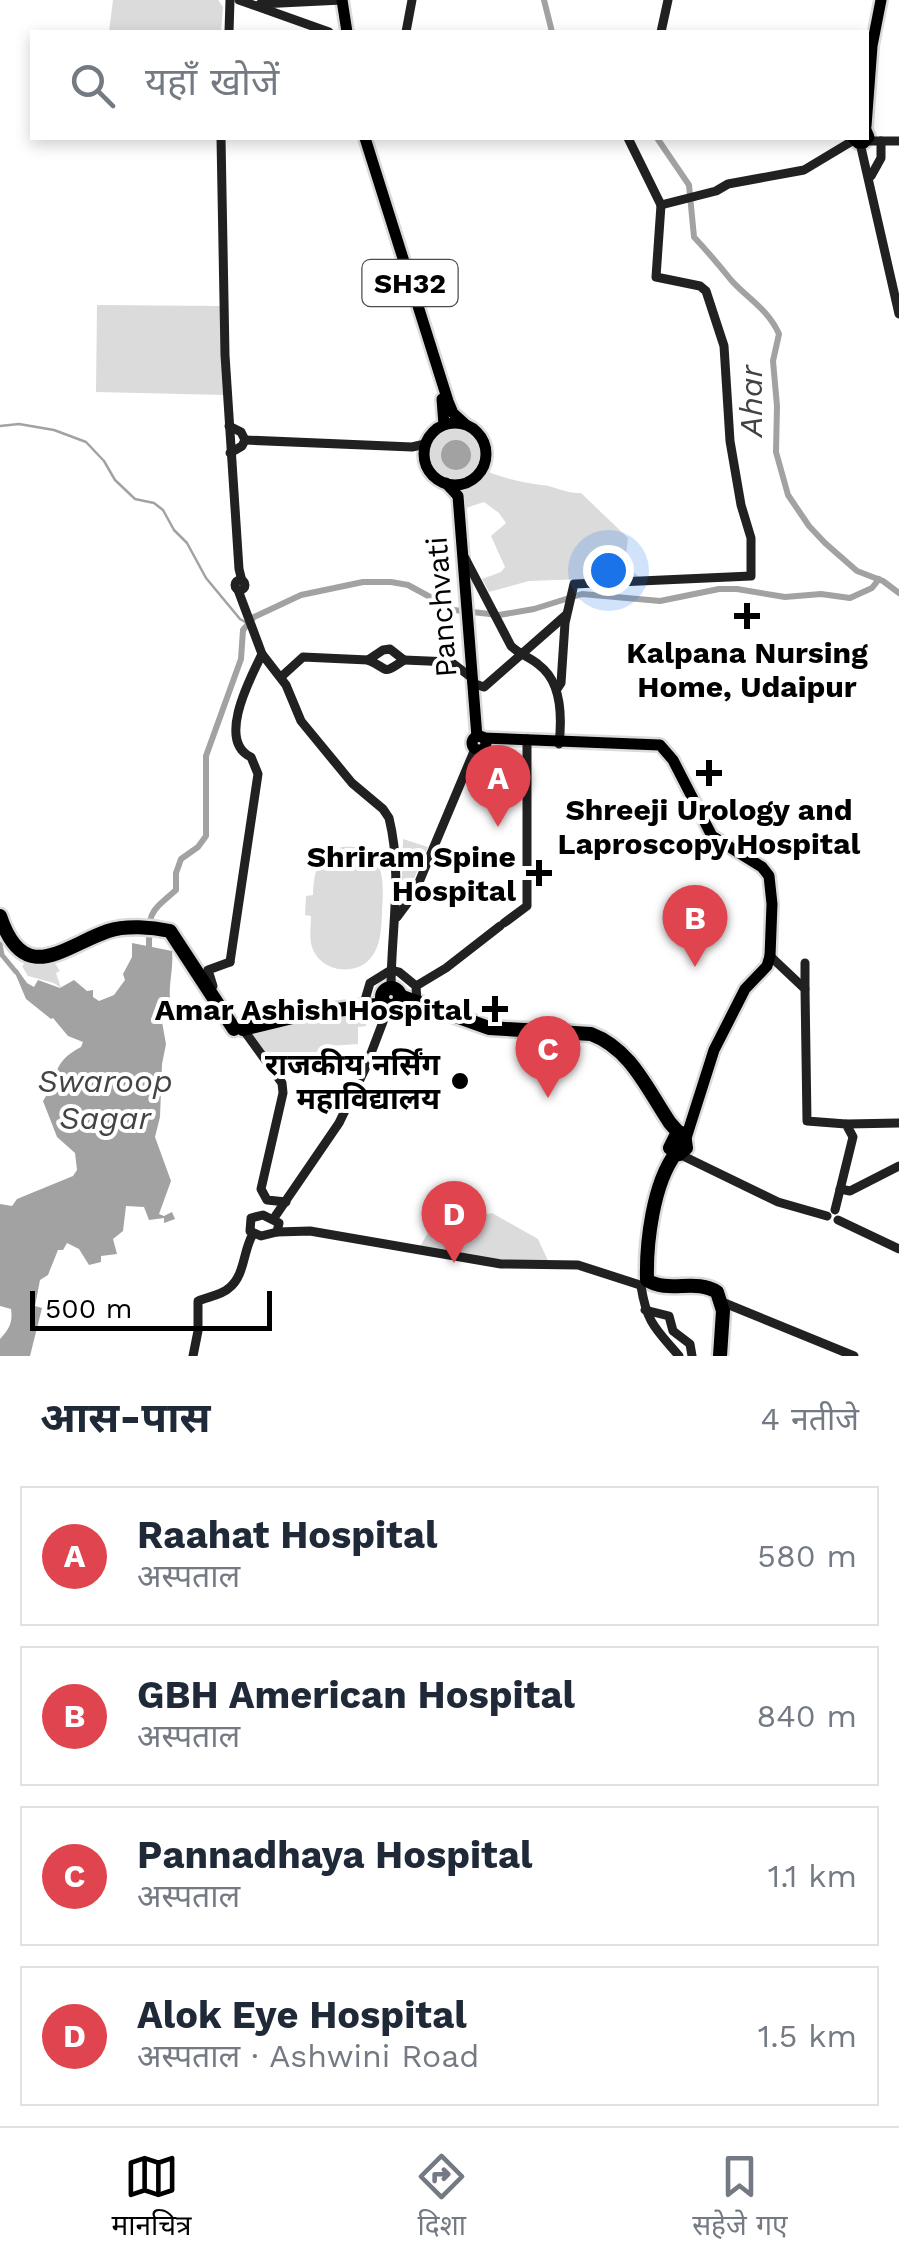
<!DOCTYPE html>
<html lang="hi">
<head>
<meta charset="utf-8">
<style>
	:root { --surface:#fff; --page:#f2f2f3; --text:#1f2937; --muted:#747a83; --line:#e0e1e3; --accent:#000 }
	body { margin:0; font-family:"Work Sans","Noto Sans Devanagari",sans-serif; background:var(--page); color:var(--text) }
	.scale { position:absolute; left:30px; bottom:25px; width:242px; box-sizing:border-box; padding-left:10px; border:5px solid #000; border-top:0; font-size:28px; line-height:35px; white-space:nowrap; color:#000; -webkit-text-stroke:8px #fff; paint-order:stroke }
	.you { position:absolute; left:608px; top:570px; width:35px; height:35px; margin:-25px; border:8px solid #fff; border-radius:50%; background:#1a73e8; box-shadow:0 0 0 15px #1a73e833 }
	.badge { display:grid; place-items:center; width:65px; height:65px; border-radius:50%; background:var(--accent); color:#fff; font-size:32px; font-weight:700 }
	.pin { position:absolute; translate:-50% -82px; filter:drop-shadow(0 2px 5px #0008) }
	.pin::after { content:''; position:absolute; top:52px; width:35px; height:30px; background:inherit; clip-path:polygon(0 0,100% 0,50% 100%) }
	.list { margin:0; padding:0; list-style:none }
	h2 { display:flex; justify-content:space-between; align-items:center; height:130px; margin:0; padding:0 40px; font-size:42px }
	h2 small { font-size:32px; font-weight:400; color:var(--muted) }
	.list li { display:grid; grid-template-columns:65px 1fr auto; gap:30px; align-items:center; box-sizing:border-box; height:140px; margin:0 20px 20px; padding:0 20px; border:2px solid var(--line); border-radius:0px }
	.list b { display:block; font-size:38px; white-space:nowrap }
	.list p { margin:0; font-size:32px; white-space:nowrap; color:var(--muted) }
	.list em { font-size:32px; font-style:normal; color:var(--muted) }
	.icon { flex:none; width:55px; height:55px; fill:none; stroke:currentColor; stroke-width:2; stroke-linecap:round; stroke-linejoin:round }
	.map { position:relative; flex:none; width:899px; height:1356px; overflow:hidden }
	.search { position:absolute; background:var(--surface); box-shadow:0 5px 15px #0003; left:30px; right:30px; top:30px; height:110px; display:flex; align-items:center; gap:25px; box-sizing:border-box; padding:0 35px; border-radius:0px; color:var(--muted); font-size:38px }
	.sheet { height:770px; background:var(--surface) }
	nav { display:flex; justify-content:space-around; align-items:center; box-sizing:border-box; height:140px; border-top:2px solid var(--line); background:var(--surface); font-size:28px; color:var(--muted) }
	nav a { display:grid; justify-items:center; gap:5px }
	nav .on { color:var(--accent) }
	.map>svg:first-child { display:block }
	.green { fill:#dbdbdb }
	.water { fill:#a2a2a2 }
	.lines { fill:none; stroke-linecap:round; stroke-linejoin:round }
	.stream { stroke:#a2a2a2; stroke-width:2.5 }
	.canal { stroke:#a2a2a2; stroke-width:5 }
	.river { stroke:#a2a2a2; stroke-width:6 }
	.primary-casing { stroke:#dbdbdb; stroke-width:16 }
	.highway-casing { stroke:#dbdbdb; stroke-width:19 }
	.secondary { stroke:#212121; stroke-width:9 }
	.primary { stroke:#000; stroke-width:11 }
	.highway { stroke:#000; stroke-width:14 }
	.poi-dot { fill:#000; stroke:#fff; stroke-width:4 }
	.labels { text-anchor:middle; dominant-baseline:central; stroke-width:8; stroke-linejoin:round; paint-order:stroke }
	.shield { fill:#fff; stroke:#4c4c4c; stroke-width:2.5 }
	.shield-label { font-size:28px; font-weight:bold; fill:#000 }
	.street-label { font-size:30px; fill:#000; stroke:#fff }
	.poi-label { font-size:30px; font-weight:bold; fill:#000; stroke:#fff; text-anchor:end }
	.water-label { font-size:32px; font-style:italic; fill:#434343; stroke:#fff }
</style>
</head>
<body>
<div class="map">
<svg width="899" height="1356" viewBox="0 0 899 1356">
	<rect width="100%" height="100%" fill="#fff"/>
	<!-- green -->
	<g class="green">
		<polygon points="113,0 218,0 223,7 221,32 109,32"/>
		<polygon points="97,305 221,306 225,395 96,392"/>
		<circle cx="456" cy="454" r="28"/>
		<path d="M 486,471 C 506,479 522,482 541,485 C 556,486 566,494 581,493 L 628,538 L 625,564 L 639,577 L 529,581 L 489,592 L 482,579 L 501,572 L 505,567 L 491,536 L 506,523 L 499,513 L 484,502 L 463,509 L 463,488 Z"/>
		<polygon points="403,839 428,847 401,908"/>
		<path d="M 342,847 C 387,843 384,884 382,914 C 381,930 381,946 370,959 C 353,977 320,971 312,947 C 309,937 311,926 311,916 L 305,915 L 306,896 L 313,895 C 314,872 317,855 342,847 Z"/>
		<polygon points="29,959 54,962 60,971 56,973 61,988 54,983 28,976 22,966"/>
		<polygon points="349,1012 349,1016 365,1015 366,1026 358,1027 358,1044 328,1046 318,1072 283,1068 278,1072 248,1030"/>
		<polygon points="492,1213 538,1239 550,1265 494,1263 420,1247 431,1227"/>
	</g>
	<!-- water -->
	<g class="water">
		<circle cx="456" cy="455" r="15"/>
		<path d="M 132,943 L 172,951 C 174,971 167,986 171,1004 L 167,1007 L 172,1011 L 171,1020 L 166,1016 L 162,1022 L 166,1044 L 162,1064 L 160,1117 L 155,1137 L 171,1181 L 159,1214 L 164,1216 L 172,1212 L 175,1219 L 164,1223 L 164,1218 L 149,1220 L 144,1207 L 126,1206 L 123,1231 L 113,1239 L 117,1254 L 101,1256 L 101,1262 L 89,1265 L 79,1249 L 67,1243 L 63,1250 L 58,1250 L 48,1275 L 40,1280 L 35,1306 L 42,1308 L 30,1356 L 0,1356 L 0,1339 C 9,1329 13,1323 11,1309 L 0,1306 L 0,1204 L 12,1206 L 17,1199 L 73,1176 L 77,1170 L 75,1153 L 57,1137 L 43,1101 C 60,1077 50,1063 81,1047 L 83,1042 L 68,1036 L 53,1018 L 51,1019 L 26,999 L 15,973 L 17,969 L 27,983 L 34,987 L 38,980 L 60,988 L 74,980 L 87,991 L 93,990 L 93,997 L 99,1001 L 114,995 L 125,980 L 123,974 L 132,957 Z"/>
	</g>
	<g class="lines">
		<!-- stream -->
		<polyline class="stream" points="0,426 19,424 54,430 86,442 104,461 115,480 135,499 154,503 163,510 174,530 187,543 206,578 240,619 247,623"/>
		<!-- canal -->
		<polyline class="canal" points="0,944 2,955 16,972"/>
		<!-- river -->
		<g class="river">
			<polyline points="544,0 552,32"/>
			<path d="M 657,138 L 689,185 L 694,237 C 707,251 719,265 731,280 C 748,299 768,309 779,334 L 773,361 L 777,406 L 776,452 L 788,495 L 809,526 L 825,543 L 857,571 L 883,581 L 899,593"/>
			<path d="M 149,946 C 149,910 150,913 176,890 L 176,873 L 181,859 L 198,847 L 206,836 L 206,756 L 241,659 L 243,630 L 254,617 L 301,595 L 363,582 L 391,582 L 408,585 L 454,610 L 499,615 L 534,609 L 582,594 L 660,601 L 719,589 L 737,589 L 785,597 L 821,594 L 850,598 L 872,588 L 879,579"/>
		</g>
		<!-- primary casing -->
		<g class="primary-casing">
			<g id="primary">
				<polyline points="342,0 347,32"/>
				<polyline points="866,126 872,46 881,0"/>
				<polyline points="365,138 448,401 453,413 465,424"/>
				<polyline points="853,138 858,143 864,143 869,137 866,130"/>
				<polyline points="442,399 444,425"/>
				<circle cx="455" cy="454" r="31"/>
				<polyline points="446,483 458,496 477,737"/>
				<circle cx="479" cy="743" r="7"/>
				<polyline points="483,738 660,745 673,760 712,836 762,867 769,876 772,904 770,956 767,966 745,989 714,1050 686,1138"/>
			</g>
		</g>
		<!-- highway casing -->
		<g class="highway-casing">
			<g id="highway">
				<path d="M 0,916 C 24,988 64,946 108,931 C 126,925 152,927 170,931 L 234,1029"/>
				<circle cx="391" cy="997" r="9"/>
				<path d="M 400,996 L 489,1028 L 591,1034 C 631,1049 647,1089 670,1123 L 678,1132 L 684,1134 L 686,1148 L 679,1154 L 670,1148 L 678,1132"/>
				<polyline points="243,1029 305,1014 385,1004"/>
				<path d="M 676,1153 C 653,1183 646,1243 647,1280 C 668,1294 696,1278 717,1292 L 723,1311 L 720,1356"/>
			</g>
		</g>
		<!-- secondary -->
		<g class="secondary">
			<polyline points="239,0 329,32"/>
			<polyline points="260,4 342,0"/>
			<polyline points="229,32 230,0"/>
			<polyline points="406,32 412,0"/>
			<polyline points="661,32 668,0"/>
			<polyline points="221,138 225,355 239,569 242,581"/>
			<polyline points="628,138 661,205 716,191 728,184 804,170 854,140"/>
			<polyline points="866,141 899,141"/>
			<polyline points="860,143 899,314"/>
			<polyline points="871,176 881,158 881,141"/>
			<polyline points="229,426 241,432 245,440 242,446 230,453"/>
			<polyline points="245,440 412,447 425,444"/>
			<path d="M 465,558 L 511,646 C 520,655 530,657 539,665 C 562,682 562,718 559,744"/>
			<circle cx="240" cy="585" r="5"/>
			<path d="M 238,590 L 262,654 L 286,685 L 301,721 L 352,783 L 383,809 L 389,818 C 403,874 391,931 391,988"/>
			<path d="M 390,649 L 404,660 C 381,676 390,669 368,660 L 383,650 Z"/>
			<polyline points="404,660 451,662 472,678"/>
			<polyline points="281,677 303,657 368,660"/>
			<polyline points="472,683 484,687 566,615"/>
			<polyline points="557,689 561,683 565,623 574,584 751,576 751,538 741,505 730,441 724,346 706,291 700,286 656,277 661,205"/>
			<polyline points="397,917 414,894 475,749"/>
			<polyline points="504,923 527,906 527,739"/>
			<polyline points="769,955 805,989 807,1121 846,1124 853,1137 835,1210"/>
			<path d="M 230,962 L 258,774 L 251,757 C 216,741 251,677 262,654"/>
			<polyline points="213,986 208,970 230,962"/>
			<polyline points="416,986 446,968 500,926"/>
			<polyline points="805,989 805,963"/>
			<polyline points="365,1000 370,983 391,970 399,972 416,986 417,1002"/>
			<polyline points="243,1029 282,1083 283,1093 261,1189 267,1200 286,1202"/>
			<polyline points="847,1124 899,1123"/>
			<polyline points="679,1154 778,1202 827,1216"/>
			<polyline points="840,1189 850,1191 899,1166"/>
			<polygon points="263,1215 279,1223 277,1232 261,1236 250,1231 251,1218"/>
			<polyline points="274,1218 339,1123 365,1069 389,1006"/>
			<polyline points="838,1220 899,1249"/>
			<polyline points="277,1232 310,1231 501,1264 578,1265 640,1285"/>
			<path d="M 641,1286 C 647,1324 656,1329 679,1356"/>
			<polyline points="722,1302 854,1356"/>
			<polyline points="645,1310 669,1316 673,1331 690,1344 692,1356"/>
			<path d="M 193,1356 L 198,1331 L 198,1301 C 207,1297 222,1295 229,1288 C 245,1276 243,1250 253,1234"/>
		</g>
		<!-- primary -->
		<use href="#primary" class="primary"/>
		<!-- highway -->
		<use href="#highway" class="highway"/>
	</g>
	<!-- markers -->
	<g class="poi-dot">
		<path d="M742 601h10v10h10v10h-10v10h-10v-10h-10v-10h10z"/>
		<path d="M704 758h10v10h10v10h-10v10h-10v-10h-10v-10h10z"/>
		<path d="M534 858h10v10h10v10h-10v10h-10v-10h-10v-10h10z"/>
		<path d="M490 994h10v10h10v10h-10v10h-10v-10h-10v-10h10z"/>
		<circle cx="460" cy="1081" r="10"/>
	</g>
	<g class="labels">
		<!-- shield labels -->
		<rect class="shield" x="362.5" y="260" width="95" height="46" rx="8"/>
		<g class="shield-label">
			<text x="410" y="283">SH32</text>
		</g>
		<!-- street labels -->
		<g class="street-label">
			<text transform="translate(441 607) rotate(-94)">Panchvati</text>
		</g>
		<!-- poi labels -->
		<g class="poi-label">
			<text x="747" y="652" text-anchor="middle">Kalpana Nursing<tspan x="747" dy="34">Home, Udaipur</tspan></text>
			<text x="709" y="809" text-anchor="middle">Shreeji Urology and<tspan x="709" dy="34">Laproscopy Hospital</tspan></text>
			<text x="516" y="856">Shriram Spine<tspan x="516" dy="34">Hospital</tspan></text>
			<text x="472" y="1009">Amar Ashish Hospital</text>
			<text x="440" y="1064">राजकीय नर्सिंग<tspan x="440" dy="34">महाविद्यालय</tspan></text>
		</g>
		<!-- water labels -->
		<g class="water-label">
			<text transform="translate(751 401) rotate(-90)">Ahar</text>
			<text x="105" y="1081">Swaroop<tspan x="105" dy="37">Sagar</tspan></text>
		</g>
	</g>
</svg>
<div class="scale">500 m</div>
<div class="you"></div>
<div class="pin badge" style="left:498px;top:827px;background:#e0444e">A</div>
<div class="pin badge" style="left:695px;top:967px;background:#e0444e">B</div>
<div class="pin badge" style="left:548px;top:1098px;background:#e0444e">C</div>
<div class="pin badge" style="left:454px;top:1263px;background:#e0444e">D</div>
<div class="search"><svg class="icon" aria-label="search" viewBox="0 0 24 24"><circle cx="10" cy="10" r="6"/><path d="M15 15l6 6"/></svg>यहाँ खोजें</div>
</div>
<section class="sheet">
<h2>आस-पास<small>4 नतीजे</small></h2>
<ul class="list">
<li><span class="badge" style="background:#e0444e">A</span><div><b>Raahat Hospital</b><p>अस्पताल</p></div><em>580 m</em></li>
<li><span class="badge" style="background:#e0444e">B</span><div><b>GBH American Hospital</b><p>अस्पताल</p></div><em>840 m</em></li>
<li><span class="badge" style="background:#e0444e">C</span><div><b>Pannadhaya Hospital</b><p>अस्पताल</p></div><em>1.1 km</em></li>
<li><span class="badge" style="background:#e0444e">D</span><div><b>Alok Eye Hospital</b><p>अस्पताल · Ashwini Road</p></div><em>1.5 km</em></li>
</ul>
</section>
<nav>
<a class="on"><svg class="icon" aria-label="map" viewBox="0 0 24 24"><path d="M3 6l6-2 6 2 6-2v14l-6 2-6-2-6 2zM9 4v14M15 6v14"/></svg>मानचित्र</a>
<a><svg class="icon" aria-label="directions" viewBox="0 0 24 24"><path d="M12 3l9 9-9 9-9-9zM9 14v-3h6M13 9l2 2-2 2"/></svg>दिशा</a>
<a><svg class="icon" aria-label="saved" viewBox="0 0 24 24"><path d="M7 4h10v16l-5-4-5 4z"/></svg>सहेजे गए</a>
</nav>
</body>
</html>
